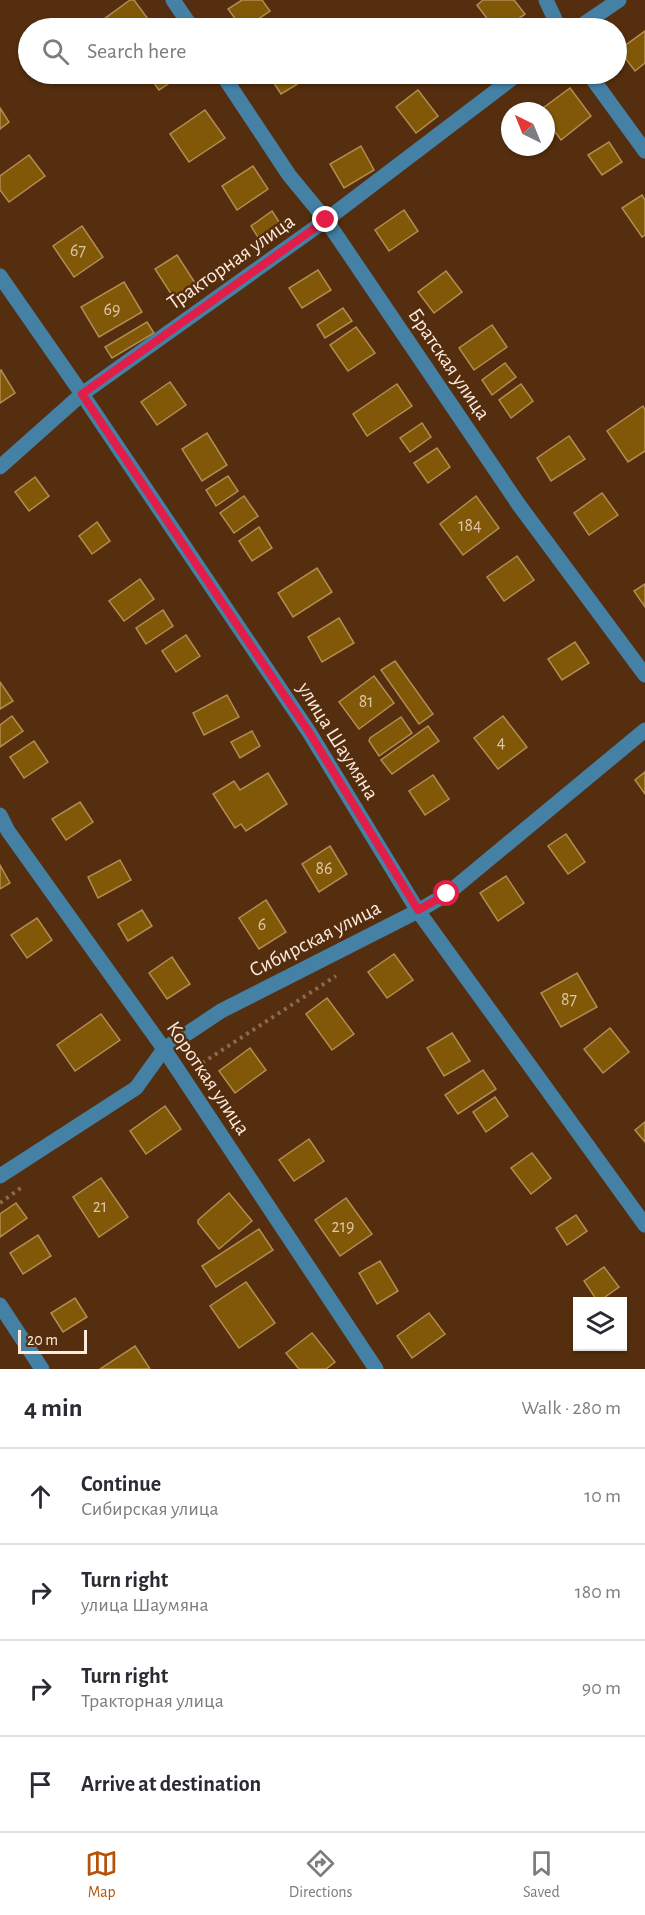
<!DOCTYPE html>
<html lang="en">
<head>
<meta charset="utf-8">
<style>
	:root { --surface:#fff; --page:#f2f2f3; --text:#2b2b33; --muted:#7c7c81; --line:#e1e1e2; --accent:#b45309 }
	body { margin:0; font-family:"Alegreya Sans",sans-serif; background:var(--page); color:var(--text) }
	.controls { position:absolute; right:18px; bottom:18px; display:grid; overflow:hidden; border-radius:0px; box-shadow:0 2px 4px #0004 }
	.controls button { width:54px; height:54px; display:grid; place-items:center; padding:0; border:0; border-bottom:2px solid var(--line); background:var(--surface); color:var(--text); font:30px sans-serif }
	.compass { position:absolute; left:501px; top:102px; width:54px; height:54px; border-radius:50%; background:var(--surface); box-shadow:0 2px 4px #0004; rotate:317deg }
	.scale { position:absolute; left:18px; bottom:15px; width:69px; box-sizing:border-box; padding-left:6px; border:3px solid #fdeadd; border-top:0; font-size:16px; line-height:21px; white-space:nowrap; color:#fdeadd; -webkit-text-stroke:4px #542e0e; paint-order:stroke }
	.stop { position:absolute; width:18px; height:18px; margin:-14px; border:4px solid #e11d48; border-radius:50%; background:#fff }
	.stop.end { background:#e11d48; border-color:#fff; box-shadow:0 2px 6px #0008 }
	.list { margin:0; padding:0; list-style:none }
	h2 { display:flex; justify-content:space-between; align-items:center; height:78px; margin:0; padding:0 24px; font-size:26px }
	h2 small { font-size:20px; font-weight:400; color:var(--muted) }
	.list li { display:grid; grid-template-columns:39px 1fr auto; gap:18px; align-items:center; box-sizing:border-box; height:96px; padding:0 24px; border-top:2px solid var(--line) }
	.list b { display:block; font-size:22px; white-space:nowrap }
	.list p { margin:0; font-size:20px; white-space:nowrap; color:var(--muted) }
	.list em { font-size:20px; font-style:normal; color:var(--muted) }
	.icon { flex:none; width:33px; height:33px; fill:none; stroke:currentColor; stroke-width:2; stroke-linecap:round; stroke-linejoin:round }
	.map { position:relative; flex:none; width:645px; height:1369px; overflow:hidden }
	.search { position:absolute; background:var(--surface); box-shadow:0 2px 4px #0004; left:18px; right:18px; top:18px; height:66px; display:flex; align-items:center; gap:15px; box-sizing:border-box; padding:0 21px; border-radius:33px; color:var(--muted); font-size:22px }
	.sheet { height:462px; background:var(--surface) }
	nav { display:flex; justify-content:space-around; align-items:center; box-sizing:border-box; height:84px; border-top:2px solid var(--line); background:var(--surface); font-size:16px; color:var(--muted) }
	nav a { display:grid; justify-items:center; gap:3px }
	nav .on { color:var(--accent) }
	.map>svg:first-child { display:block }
	.building { fill:#815807; stroke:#b28c51; stroke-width:1.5 }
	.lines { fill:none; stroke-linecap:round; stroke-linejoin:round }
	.path { stroke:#8a6a50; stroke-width:4; stroke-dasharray:3 4.5; stroke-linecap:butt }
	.minor { stroke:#4481a5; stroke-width:15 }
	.route { stroke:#e11d48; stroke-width:8 }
	.labels { text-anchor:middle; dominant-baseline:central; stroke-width:5; stroke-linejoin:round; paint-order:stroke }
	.number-label { font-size:18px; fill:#dec6a8 }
	.street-label { font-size:21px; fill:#fdeadd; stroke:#542e0e }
</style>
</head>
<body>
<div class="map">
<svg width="645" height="1369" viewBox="0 0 645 1369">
	<rect width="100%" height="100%" fill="#542e0e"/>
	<!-- building -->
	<g class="building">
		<polygon points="130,0 134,0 148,19 135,28 110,28 104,19"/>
		<polygon points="242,0 262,0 270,11 245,28 242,28 228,9"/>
		<polygon points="483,0 514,0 525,14 506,28 494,28 477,5"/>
		<polygon points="645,31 645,63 635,71 619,50"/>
		<polygon points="147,74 183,74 159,90"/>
		<polygon points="268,74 306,74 309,77 281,94"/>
		<polygon points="570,88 591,116 561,140 546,120 546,111 539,111"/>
		<polygon points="418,90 438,116 416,133 396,107"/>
		<polygon points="0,108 9,122 0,129"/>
		<polygon points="205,110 225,138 189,162 170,134"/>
		<polygon points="609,142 622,162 602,175 588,155"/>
		<polygon points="361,146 374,170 344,188 330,164"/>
		<polygon points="29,155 45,176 9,202 0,190 0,176"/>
		<polygon points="253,166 268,189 237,210 222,186"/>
		<polygon points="642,195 645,200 645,235 642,237 622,208"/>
		<polygon points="404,210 418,231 389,251 375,230"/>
		<polygon points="272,211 283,228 261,242 251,226"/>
		<polygon points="82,226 103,257 74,277 53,246"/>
		<polygon points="177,255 199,289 177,303 155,269"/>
		<polygon points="318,270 331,290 302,308 289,288"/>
		<polygon points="446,271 462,292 434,313 418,292"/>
		<polygon points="124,282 142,312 99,337 81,307"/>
		<polygon points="343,308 352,321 325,338 317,325"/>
		<polygon points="147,322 154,333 112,358 105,347"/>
		<polygon points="492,325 507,347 474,370 459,348"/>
		<polygon points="356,327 375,353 348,371 330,345"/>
		<polygon points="505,363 516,377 492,395 482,380"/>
		<polygon points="1,370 15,393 0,403 0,371"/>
		<polygon points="170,382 186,405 157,425 141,402"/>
		<polygon points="397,384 412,406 367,436 353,414"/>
		<polygon points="521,384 533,401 511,418 499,400"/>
		<polygon points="643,406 645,410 645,451 628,462 607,431"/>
		<polygon points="422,423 431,437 410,452 400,438"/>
		<polygon points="207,433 227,465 202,481 182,449"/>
		<polygon points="569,436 585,459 551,481 537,458"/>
		<polygon points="437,448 450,467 428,483 414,463"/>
		<polygon points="228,476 238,491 216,506 206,490"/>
		<polygon points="35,477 49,496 29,511 15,492"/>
		<polygon points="602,493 618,515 589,535 574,513"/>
		<polygon points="244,496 258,516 234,533 220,513"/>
		<polygon points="476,496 499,528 463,555 440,524"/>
		<polygon points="97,522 110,541 92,554 79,536"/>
		<polygon points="259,527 272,548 252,561 239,541"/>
		<polygon points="517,556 534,580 504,601 487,577"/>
		<polygon points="317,568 332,592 293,617 278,593"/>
		<polygon points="140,579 154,599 124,621 109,601"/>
		<polygon points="645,584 645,607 634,591"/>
		<polygon points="163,610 173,626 146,644 136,628"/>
		<polygon points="339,618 354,643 322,662 308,637"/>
		<polygon points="186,635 200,656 176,672 162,651"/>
		<polygon points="575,642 589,663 562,680 548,659"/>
		<polygon points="395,661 433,714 419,724 381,670"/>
		<polygon points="374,676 394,703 359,729 339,702"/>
		<polygon points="0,682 13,701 0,709"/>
		<polygon points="227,695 239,717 204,735 193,713"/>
		<polygon points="12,716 23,731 0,747 0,725"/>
		<polygon points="503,716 527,747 498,769 474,738"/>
		<polygon points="401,717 412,733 379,756 369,741 370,738"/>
		<polygon points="428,726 439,741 392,774 381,760"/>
		<polygon points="252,731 260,746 240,758 231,742"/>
		<polygon points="34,741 48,762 24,778 10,757"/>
		<polygon points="645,772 645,794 635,780"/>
		<polygon points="268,773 287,804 246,831 241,824 235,828 213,794 234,781 240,790"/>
		<polygon points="433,775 449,799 425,815 409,791"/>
		<polygon points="80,802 93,822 66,840 52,819"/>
		<polygon points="566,834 585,862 568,874 548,846"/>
		<polygon points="330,846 347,874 319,892 302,864"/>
		<polygon points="120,860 131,880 98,898 88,877"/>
		<polygon points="0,865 10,883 0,889"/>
		<polygon points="506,876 524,903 498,921 480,893"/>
		<polygon points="266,900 286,932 259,949 239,918"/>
		<polygon points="142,910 152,926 128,941 118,924"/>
		<polygon points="37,918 52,940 27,958 11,935"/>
		<polygon points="394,954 413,980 387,998 368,972"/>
		<polygon points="172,957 190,984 167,999 149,973"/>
		<polygon points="577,973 597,1007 561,1027 541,993"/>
		<polygon points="327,998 354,1034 332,1050 306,1014"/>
		<polygon points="101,1014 120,1040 75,1071 57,1045"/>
		<polygon points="610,1028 629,1052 603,1073 584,1049"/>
		<polygon points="452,1033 470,1061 444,1076 427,1048"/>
		<polygon points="250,1048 266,1070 235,1093 219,1071"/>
		<polygon points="483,1070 496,1089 458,1114 445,1095"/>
		<polygon points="495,1097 508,1116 486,1132 473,1112"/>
		<polygon points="165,1106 181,1129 146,1154 130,1131"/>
		<polygon points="645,1122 645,1142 635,1130"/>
		<polygon points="309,1139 324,1161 294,1181 279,1160"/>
		<polygon points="532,1153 551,1178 531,1194 511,1168"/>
		<polygon points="101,1178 128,1217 99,1237 73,1197"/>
		<polygon points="229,1193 252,1221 219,1249 198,1223 198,1220"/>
		<polygon points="346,1198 372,1234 340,1256 315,1220"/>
		<polygon points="16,1203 27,1218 0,1237 0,1214"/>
		<polygon points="576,1215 587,1231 567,1245 556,1228"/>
		<polygon points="259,1229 273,1250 216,1287 202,1266"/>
		<polygon points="38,1235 51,1256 23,1274 10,1253"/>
		<polygon points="380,1261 398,1291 377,1304 359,1273"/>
		<polygon points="604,1267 619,1287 598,1302 584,1281"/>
		<polygon points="246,1282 275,1323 239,1348 210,1306"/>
		<polygon points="75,1298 87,1317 63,1332 51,1313"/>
		<polygon points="429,1313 445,1334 412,1358 397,1336"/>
		<polygon points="312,1333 335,1362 326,1369 299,1369 286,1353"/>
		<polygon points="135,1346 150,1369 100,1369"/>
	</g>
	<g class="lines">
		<!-- path -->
		<g class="path">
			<polyline points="196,1067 336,976"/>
			<polyline points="0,1203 22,1187"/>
		</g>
		<!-- minor -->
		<g class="minor">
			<polyline points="173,0 192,28"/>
			<polyline points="546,0 559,28"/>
			<polyline points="578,28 619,0"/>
			<polyline points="222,74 289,175 326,220 519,505 645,675"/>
			<polyline points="589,74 645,151"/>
			<polyline points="0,276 82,394 309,732 418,911 645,1225"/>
			<polyline points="0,467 82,394 326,220 518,74"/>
			<polyline points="0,815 8,831 164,1049 376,1369"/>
			<polyline points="0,1176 136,1088 164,1049 221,1011 418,911 447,894 645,730"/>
			<polyline points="0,1305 42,1369"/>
		</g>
	</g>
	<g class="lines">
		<!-- route -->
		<polyline class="route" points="326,220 82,394 309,732 418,910 447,894"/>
	</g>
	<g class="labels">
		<!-- number labels -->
		<g class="number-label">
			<text x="78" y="251">67</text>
			<text x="112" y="310">69</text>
			<text x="470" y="526">184</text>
			<text x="366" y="702">81</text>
			<text x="501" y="743">4</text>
			<text x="324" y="869">86</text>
			<text x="262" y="925">6</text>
			<text x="569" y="1000">87</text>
			<text x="100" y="1207">21</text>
			<text x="343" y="1227">219</text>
		</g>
		<!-- street labels -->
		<g class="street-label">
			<text transform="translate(231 262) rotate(-35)">Тракторная улица</text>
			<text transform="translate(449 364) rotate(56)">Братская улица</text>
			<text transform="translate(338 741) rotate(58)">улица Шаумяна</text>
			<text transform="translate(315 939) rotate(-27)">Сибирская улица</text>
			<text transform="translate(208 1078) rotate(56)">Короткая улица</text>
		</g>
	</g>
</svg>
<div class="controls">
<button><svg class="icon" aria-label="layers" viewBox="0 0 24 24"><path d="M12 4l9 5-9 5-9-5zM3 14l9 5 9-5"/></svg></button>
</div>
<svg class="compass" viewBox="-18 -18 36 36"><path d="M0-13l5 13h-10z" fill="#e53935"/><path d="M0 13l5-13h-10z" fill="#7c7c81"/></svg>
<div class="scale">20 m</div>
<div class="stop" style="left:447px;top:894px"></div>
<div class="stop end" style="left:326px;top:220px"></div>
<div class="search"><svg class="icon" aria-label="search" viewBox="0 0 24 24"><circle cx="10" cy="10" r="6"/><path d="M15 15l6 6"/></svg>Search here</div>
</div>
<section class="sheet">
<h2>4 min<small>Walk · 280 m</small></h2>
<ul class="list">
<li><svg class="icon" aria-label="ahead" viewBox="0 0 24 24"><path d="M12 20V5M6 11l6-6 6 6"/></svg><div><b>Continue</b><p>Сибирская улица</p></div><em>10 m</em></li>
<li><svg class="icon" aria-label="right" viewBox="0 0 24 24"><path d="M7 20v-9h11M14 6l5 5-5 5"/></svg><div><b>Turn right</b><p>улица Шаумяна</p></div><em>180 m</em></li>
<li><svg class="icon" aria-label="right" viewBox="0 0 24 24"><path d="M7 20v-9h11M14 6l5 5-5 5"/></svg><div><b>Turn right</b><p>Тракторная улица</p></div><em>90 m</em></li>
<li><svg class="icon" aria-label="arrive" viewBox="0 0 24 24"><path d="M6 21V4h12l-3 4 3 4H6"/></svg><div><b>Arrive at destination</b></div></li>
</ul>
</section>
<nav>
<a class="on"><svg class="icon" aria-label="map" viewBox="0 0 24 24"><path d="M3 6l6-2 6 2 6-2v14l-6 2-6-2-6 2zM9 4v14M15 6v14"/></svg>Map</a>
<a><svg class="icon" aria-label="directions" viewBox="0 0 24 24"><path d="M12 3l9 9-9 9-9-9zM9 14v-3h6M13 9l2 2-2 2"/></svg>Directions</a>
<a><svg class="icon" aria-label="saved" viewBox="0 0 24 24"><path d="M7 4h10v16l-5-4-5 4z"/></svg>Saved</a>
</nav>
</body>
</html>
